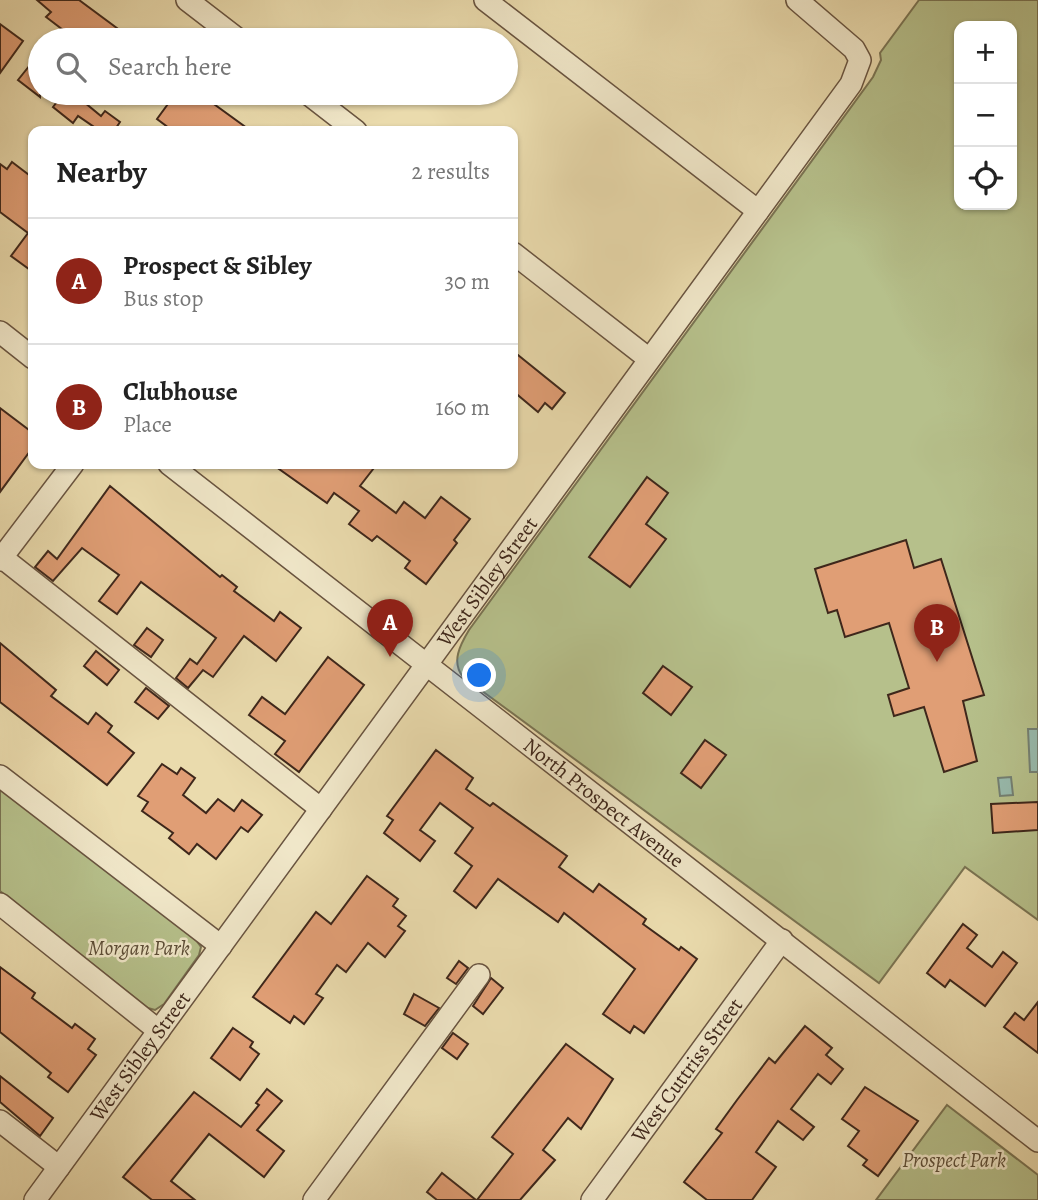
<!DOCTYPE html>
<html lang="en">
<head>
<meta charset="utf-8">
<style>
	:root { --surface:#fff; --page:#f6f6f6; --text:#222; --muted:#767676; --line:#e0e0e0; --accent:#8f2418 }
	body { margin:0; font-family:Alegreya,serif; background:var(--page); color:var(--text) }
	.controls { position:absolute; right:21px; top:21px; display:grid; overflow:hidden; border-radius:14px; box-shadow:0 2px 5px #0004 }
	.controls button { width:63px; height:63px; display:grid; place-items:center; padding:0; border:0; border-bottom:2px solid var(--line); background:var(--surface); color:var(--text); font:35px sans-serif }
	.you { position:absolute; left:480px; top:676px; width:24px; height:24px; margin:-18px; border:5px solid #fff; border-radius:50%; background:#1a73e8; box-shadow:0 0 0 10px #1a73e833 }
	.badge { display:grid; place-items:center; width:46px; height:46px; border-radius:50%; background:var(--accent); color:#fff; font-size:23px; font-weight:700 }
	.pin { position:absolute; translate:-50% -58px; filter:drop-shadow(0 2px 4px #0008) }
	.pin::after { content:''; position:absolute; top:37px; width:24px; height:21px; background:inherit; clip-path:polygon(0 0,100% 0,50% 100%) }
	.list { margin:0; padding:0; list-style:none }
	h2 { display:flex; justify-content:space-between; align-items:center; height:91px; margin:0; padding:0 28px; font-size:30px }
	h2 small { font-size:23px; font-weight:400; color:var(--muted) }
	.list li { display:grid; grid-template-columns:46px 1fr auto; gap:21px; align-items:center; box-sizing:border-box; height:126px; padding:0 28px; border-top:2px solid var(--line) }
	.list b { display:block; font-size:26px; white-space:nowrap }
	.list p { margin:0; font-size:23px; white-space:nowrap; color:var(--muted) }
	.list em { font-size:23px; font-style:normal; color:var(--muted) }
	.icon { flex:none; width:38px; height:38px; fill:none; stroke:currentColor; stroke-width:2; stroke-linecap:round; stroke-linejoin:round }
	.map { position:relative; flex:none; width:1038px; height:1200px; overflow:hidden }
	.search { position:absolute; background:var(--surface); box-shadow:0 2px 5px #0004; left:28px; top:28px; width:490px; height:77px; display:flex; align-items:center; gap:18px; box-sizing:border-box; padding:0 24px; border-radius:38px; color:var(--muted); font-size:26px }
	.panel { position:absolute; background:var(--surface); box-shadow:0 2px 5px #0004; left:28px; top:126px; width:490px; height:343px; border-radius:14px }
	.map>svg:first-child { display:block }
	.green { fill:#b6c08b; stroke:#7a7453; stroke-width:2; fill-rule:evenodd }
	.water { fill:#98bbae; stroke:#748073; stroke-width:2 }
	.building { fill:#e09e75; stroke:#3e271b; stroke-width:2 }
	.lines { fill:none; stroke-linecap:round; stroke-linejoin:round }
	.minor-casing { stroke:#695440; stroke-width:24 }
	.minor { stroke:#f1e8ca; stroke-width:21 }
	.labels { text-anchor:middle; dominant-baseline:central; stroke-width:5; stroke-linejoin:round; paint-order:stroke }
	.street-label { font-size:21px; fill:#3e271b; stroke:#f1e8ca }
	.park-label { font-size:21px; font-style:italic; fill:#5c4d37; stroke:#f1e8ca }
</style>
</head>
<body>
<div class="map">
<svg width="1038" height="1200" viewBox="0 0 1038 1200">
	<rect width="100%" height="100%" fill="#eadbad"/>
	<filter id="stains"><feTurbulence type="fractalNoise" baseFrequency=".00286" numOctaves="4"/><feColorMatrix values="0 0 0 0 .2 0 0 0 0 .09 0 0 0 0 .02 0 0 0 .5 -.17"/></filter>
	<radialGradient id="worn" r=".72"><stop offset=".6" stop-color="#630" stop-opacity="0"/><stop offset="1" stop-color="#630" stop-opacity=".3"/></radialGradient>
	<!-- green -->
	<g class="green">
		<path d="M 919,0 L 1038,0 L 1038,920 L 965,867 L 879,983 L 463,677 C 451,662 460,645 469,630 L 873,77 L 881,60 L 880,53 ZM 959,26 L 1012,26 L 1012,205 L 959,205 Z"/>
		<polygon points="0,788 196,940 201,947 199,955 164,1004 155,1010 148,1008 0,891"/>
		<polygon points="947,1105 1038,1175 1038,1200 876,1200"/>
	</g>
	<!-- water -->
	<g class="water">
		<polygon points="1028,729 1038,729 1038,772 1030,772"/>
		<polygon points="1011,777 1013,795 1000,796 998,778"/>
	</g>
	<!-- building -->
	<g class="building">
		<polygon points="37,0 79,0 133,40 55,40 63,30 46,17 51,12"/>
		<polygon points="0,24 23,41 0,73"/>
		<polygon points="30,65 40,72 40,97 18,80"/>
		<polygon points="64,93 73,93 101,116 105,111 120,122 116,128 119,130 90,131 94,127 78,116 73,123 53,107"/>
		<polygon points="176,93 211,93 207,99 251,131 173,131 157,119"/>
		<polygon points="12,162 33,178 33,272 11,256 28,233 0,212 0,164 7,169"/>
		<polygon points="513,351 565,393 552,409 545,403 538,412 513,391"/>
		<polygon points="0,408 33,433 33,447 0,492"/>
		<polygon points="272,464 377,464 360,486 396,513 404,502 425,518 441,497 470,519 454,540 457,543 426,584 405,568 410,561 377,536 372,541 349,524 359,511 334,493 327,503"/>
		<polygon points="647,477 668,493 646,524 666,539 630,587 589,557"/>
		<polygon points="110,486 220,577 222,575 237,587 234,591 274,621 280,612 301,628 276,661 244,636 213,677 203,670 188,688 176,678 190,659 197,664 216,638 141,582 117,614 99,601 119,575 82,548 53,581 35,567 48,551 57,559"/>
		<polygon points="906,540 914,568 941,559 984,695 963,701 977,761 944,772 924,707 894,716 888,695 909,688 889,623 845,637 837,610 828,613 815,569"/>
		<polygon points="147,628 163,640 151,657 134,645"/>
		<polygon points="0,643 56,690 51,696 88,724 96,713 112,726 108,732 134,753 107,785 0,702"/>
		<polygon points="96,651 119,670 107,685 84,666"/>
		<polygon points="328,657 364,685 299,772 275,754 285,741 249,715 262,697 285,714"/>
		<polygon points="663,666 692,687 671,715 643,693"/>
		<polygon points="146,688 169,706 158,719 135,702"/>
		<polygon points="705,740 726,755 701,788 681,773"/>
		<polygon points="436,750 473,778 466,789 490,806 493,803 567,856 559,867 593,892 599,884 646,919 643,924 679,950 681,947 697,959 644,1033 634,1026 630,1033 603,1014 635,969 564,913 558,922 498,879 476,908 454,891 472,866 455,853 473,828 440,803 420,830 435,841 420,861 384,833 393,820 387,816"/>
		<polygon points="162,764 177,774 181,768 195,778 183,795 206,813 218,799 234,811 242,800 262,815 248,832 241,827 216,859 197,844 189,854 169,838 173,833 142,811 148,802 138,796"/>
		<polygon points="1038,802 1038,830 993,833 991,804"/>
		<polygon points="367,876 398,899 393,906 406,916 398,926 405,931 385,957 368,943 346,972 337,965 316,994 323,998 304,1024 294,1016 290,1023 253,997 316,912 331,924"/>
		<polygon points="963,924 977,935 967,948 992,967 1003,952 1017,963 985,1006 950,980 945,987 927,973"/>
		<polygon points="459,961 468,968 456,984 447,978"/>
		<polygon points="0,967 35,993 32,998 72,1028 75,1024 95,1039 88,1049 96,1055 68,1092 48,1077 51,1073 0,1032"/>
		<polygon points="491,978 503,988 483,1014 473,1006"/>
		<polygon points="414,994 439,1008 425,1026 404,1014"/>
		<polygon points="1038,1002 1038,1053 1004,1027 1015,1013 1024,1020"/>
		<polygon points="805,1026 832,1048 826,1055 843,1069 831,1084 818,1074 791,1109 814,1127 803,1140 778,1121 756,1152 776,1167 752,1200 707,1200 684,1182 722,1133 716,1129 737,1100 769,1058 775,1063"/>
		<polygon points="233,1028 253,1042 250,1047 259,1054 240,1080 211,1058"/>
		<polygon points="453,1033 468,1044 457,1059 442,1048"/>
		<polygon points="566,1044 613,1079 581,1129 568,1118 543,1150 555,1160 520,1200 477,1200 513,1154 492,1137"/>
		<polygon points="0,1076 53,1118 40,1136 0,1102"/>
		<polygon points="865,1087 918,1121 878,1176 863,1165 867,1160 848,1146 859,1131 842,1119"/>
		<polygon points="267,1089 282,1101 257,1130 284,1151 264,1177 209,1134 171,1181 195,1200 152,1200 123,1177 194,1092 241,1127 259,1105 256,1103"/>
		<polygon points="442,1173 476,1200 437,1200 427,1192"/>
	</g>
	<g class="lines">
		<!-- minor casing -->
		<g class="minor-casing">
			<g id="minor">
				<polyline points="187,0 239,40"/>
				<polyline points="485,0 758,211"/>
				<polyline points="307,93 356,131"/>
				<polyline points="513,253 649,359"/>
				<polyline points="0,332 33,358"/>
				<path id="s1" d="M 169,464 L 1038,1141"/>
				<polyline points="0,556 321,809"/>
				<polyline points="0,560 73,464"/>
				<polyline points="0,776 221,946"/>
				<polyline points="0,904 159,1031"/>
				<polyline points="0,1121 59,1167"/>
				<path id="s2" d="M 35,1200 L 851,84 L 860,60 L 854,49 L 797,0"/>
				<polyline points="314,1200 479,975"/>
				<path id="s3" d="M 592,1200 L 782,940"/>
			</g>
		</g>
		<!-- minor -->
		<use href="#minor" class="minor"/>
	</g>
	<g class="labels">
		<!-- street labels -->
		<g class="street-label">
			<text stroke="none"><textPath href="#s2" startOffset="766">West Sibley Street</textPath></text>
			<text stroke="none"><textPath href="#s1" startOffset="551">North Prospect Avenue</textPath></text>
			<text stroke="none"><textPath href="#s2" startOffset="178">West Sibley Street</textPath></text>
			<text stroke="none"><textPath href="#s3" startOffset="161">West Cuttriss Street</textPath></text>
		</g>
		<!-- park labels -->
		<g class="park-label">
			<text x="139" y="948">Morgan Park</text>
			<text x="954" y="1160">Prospect Park</text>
		</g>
	</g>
	<rect width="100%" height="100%" filter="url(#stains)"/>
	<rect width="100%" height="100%" fill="url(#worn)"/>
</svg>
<div class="controls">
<button>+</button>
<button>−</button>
<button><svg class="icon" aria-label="locate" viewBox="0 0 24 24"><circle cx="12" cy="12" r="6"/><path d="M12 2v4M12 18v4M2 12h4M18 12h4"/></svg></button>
</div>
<div class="you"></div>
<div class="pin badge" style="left:390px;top:657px">A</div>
<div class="pin badge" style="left:937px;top:662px">B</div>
<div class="search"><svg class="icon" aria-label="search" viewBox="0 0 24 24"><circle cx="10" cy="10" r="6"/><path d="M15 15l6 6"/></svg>Search here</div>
<section class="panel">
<h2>Nearby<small>2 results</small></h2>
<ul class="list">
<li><span class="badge">A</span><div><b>Prospect &amp; Sibley</b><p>Bus stop</p></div><em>30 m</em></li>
<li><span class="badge">B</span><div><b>Clubhouse</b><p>Place</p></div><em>160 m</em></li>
</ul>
</section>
</div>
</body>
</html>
